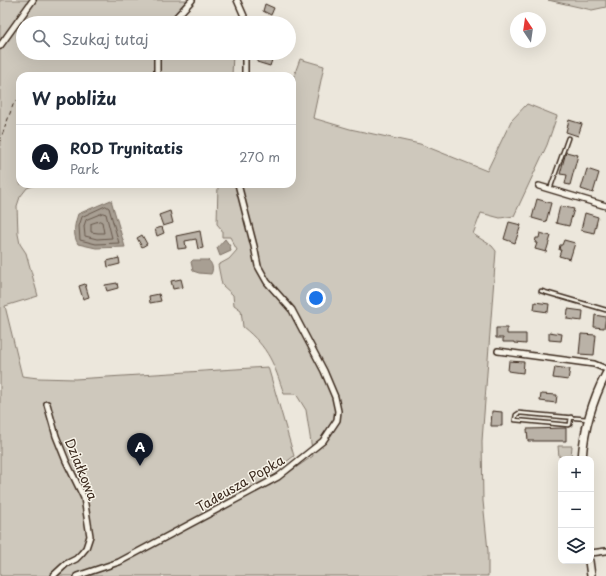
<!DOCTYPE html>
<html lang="pl">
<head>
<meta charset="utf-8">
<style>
	:root { --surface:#fff; --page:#f2f2f3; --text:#1f2937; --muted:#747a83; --line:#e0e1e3; --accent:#111827 }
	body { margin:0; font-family:"Playpen Sans",sans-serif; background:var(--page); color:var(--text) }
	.controls { position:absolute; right:12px; bottom:12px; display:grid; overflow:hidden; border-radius:8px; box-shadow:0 4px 16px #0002 }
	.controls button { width:36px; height:36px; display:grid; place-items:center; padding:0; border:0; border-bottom:1px solid var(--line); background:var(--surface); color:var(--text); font:20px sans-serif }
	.compass { position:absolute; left:510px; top:12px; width:36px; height:36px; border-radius:50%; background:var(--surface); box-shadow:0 4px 16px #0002; rotate:347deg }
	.you { position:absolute; left:316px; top:298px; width:14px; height:14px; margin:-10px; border:3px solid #fff; border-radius:50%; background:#1a73e8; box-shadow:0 0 0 6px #1a73e833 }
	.badge { display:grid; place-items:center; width:26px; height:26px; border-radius:50%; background:var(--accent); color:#fff; font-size:13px; font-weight:700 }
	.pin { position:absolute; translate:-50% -33px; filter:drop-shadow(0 1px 2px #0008) }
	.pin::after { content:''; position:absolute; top:21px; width:14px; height:12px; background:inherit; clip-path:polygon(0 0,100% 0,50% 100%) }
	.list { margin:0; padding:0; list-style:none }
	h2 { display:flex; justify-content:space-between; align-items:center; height:52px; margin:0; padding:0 16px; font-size:17px }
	h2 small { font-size:13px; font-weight:400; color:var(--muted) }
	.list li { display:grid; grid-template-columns:26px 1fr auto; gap:12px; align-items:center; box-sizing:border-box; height:64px; padding:0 16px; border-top:1px solid var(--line) }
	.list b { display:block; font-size:15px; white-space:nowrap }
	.list p { margin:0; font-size:13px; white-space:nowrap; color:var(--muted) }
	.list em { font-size:13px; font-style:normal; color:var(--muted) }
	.icon { flex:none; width:22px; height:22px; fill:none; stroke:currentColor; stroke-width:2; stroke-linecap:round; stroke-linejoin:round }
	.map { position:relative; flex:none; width:606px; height:576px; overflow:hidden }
	.search { position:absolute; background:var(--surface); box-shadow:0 4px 16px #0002; left:16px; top:16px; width:280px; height:44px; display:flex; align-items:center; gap:10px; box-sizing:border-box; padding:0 14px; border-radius:22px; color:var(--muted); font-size:15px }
	.panel { position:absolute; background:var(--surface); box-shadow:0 4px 16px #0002; left:16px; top:72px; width:280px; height:116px; border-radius:12px }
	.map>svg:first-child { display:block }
	.green { fill:#cec8bc; stroke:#84796d }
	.water { fill:#a89f93; stroke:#7c7064 }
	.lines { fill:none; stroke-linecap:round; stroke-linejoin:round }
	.shore { stroke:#67594d; stroke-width:1 }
	.building { fill:#bab2a7; stroke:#3b2a1e }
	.service-casing { stroke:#3b2a1e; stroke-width:5.5 }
	.minor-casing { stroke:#3b2a1e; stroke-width:8 }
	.secondary-casing { stroke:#3b2a1e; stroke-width:10 }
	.path { stroke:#3b2a1e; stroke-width:1; stroke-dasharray:4 3; stroke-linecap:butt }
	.service { stroke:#f7f3e8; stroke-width:2.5 }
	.minor { stroke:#f7f3e8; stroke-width:5 }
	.secondary { stroke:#f7f3e8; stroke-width:7 }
	.labels { text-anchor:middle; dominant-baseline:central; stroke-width:3; stroke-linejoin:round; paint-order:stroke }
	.street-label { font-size:13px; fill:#3b2a1e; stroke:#f7f3e8 }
</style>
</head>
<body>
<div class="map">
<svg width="606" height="576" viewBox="0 0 606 576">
	<rect width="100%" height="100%" fill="#ece7dc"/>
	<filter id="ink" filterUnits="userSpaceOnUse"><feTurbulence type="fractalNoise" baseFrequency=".025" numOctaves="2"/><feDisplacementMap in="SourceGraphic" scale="8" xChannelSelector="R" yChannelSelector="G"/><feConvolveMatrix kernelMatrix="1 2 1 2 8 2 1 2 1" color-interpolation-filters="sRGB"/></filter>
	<g filter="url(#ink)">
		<!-- green -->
		<g class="green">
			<path d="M 0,0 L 187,0 L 170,19 L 228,18 L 231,23 L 23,23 L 23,53 L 233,53 L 232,76 L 20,76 L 20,184 L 38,184 L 27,188 L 20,197 L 17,206 L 18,234 L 20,244 L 26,253 L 38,296 L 5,306 L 22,376 L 38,378 L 75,379 L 268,367 L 294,456 L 268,476 L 269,486 L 313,456 L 306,410 L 296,394 L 284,394 C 274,364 269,348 243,327 L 241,310 L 234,305 L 233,295 L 222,285 L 218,265 L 229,259 L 237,250 L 230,237 L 222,237 L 222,230 L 217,224 L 218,184 L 292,184 L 292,81 L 300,59 L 324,66 L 313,118 L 350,129 L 420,144 L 487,171 L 511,121 L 527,104 L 557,116 L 547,145 L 514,216 L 500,218 L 481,213 L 473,234 L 492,246 L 496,251 L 482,441 L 483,501 L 488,551 L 488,576 L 0,576 Z"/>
			<polygon points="548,0 606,0 606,7 592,10"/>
			<polygon points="558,446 572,446 571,457 559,457"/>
		</g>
		<!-- water -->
		<g class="water">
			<path d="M 111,200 L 125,247 L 96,248 L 78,244 C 72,234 75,223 78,214 Z"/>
			<polygon points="225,239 230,246 231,251 220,256 217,248"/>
			<path d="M 193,260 L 208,260 C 212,263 214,269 211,274 L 199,273 L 193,271 L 191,262 Z"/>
		</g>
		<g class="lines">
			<!-- shore -->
			<g class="shore">
				<polygon points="106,206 109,208 119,243 96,244 80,240 79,226 82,217"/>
				<polygon points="103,213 106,214 112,238 97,239 85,236 84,226 86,220"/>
				<polygon points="100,221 102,222 104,233 98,233 91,232 91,224"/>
			</g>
		</g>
		<!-- building -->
		<g class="building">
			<polygon points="265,4 274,8 271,15 263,11"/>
			<polygon points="258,57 272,60 270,66 257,62"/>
			<polygon points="569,120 582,124 578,136 566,132"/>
			<polygon points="566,152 578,155 570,185 565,184 567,175 560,174"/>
			<polygon points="587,169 599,173 593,193 581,189"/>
			<polygon points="537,199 551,203 546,222 532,218"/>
			<polygon points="560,206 574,209 569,226 556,223"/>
			<polygon points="170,211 173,223 163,226 159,215"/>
			<polygon points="585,213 598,217 594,233 581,230"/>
			<polygon points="509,222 521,225 515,243 504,239"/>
			<polygon points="162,227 164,233 157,236 155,229"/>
			<polygon points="200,231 203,248 198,249 196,239 185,241 186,248 178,249 176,236"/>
			<polygon points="540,233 551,236 546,252 535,249 537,243 535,243 536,238 539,238"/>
			<polygon points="142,235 147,244 142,247 137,238"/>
			<polygon points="564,240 575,243 570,259 559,256 561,250 559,250 560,245 562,245"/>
			<polygon points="119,258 120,264 108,267 107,261"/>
			<polygon points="181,279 183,287 173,289 171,281"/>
			<polygon points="117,283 118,288 107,291 105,285"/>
			<polygon points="85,284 89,297 83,299 79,286"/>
			<polygon points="159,294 161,301 150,303 149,296"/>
			<polygon points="535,302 549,304 548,312 534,310"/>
			<polygon points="568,309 583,311 582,321 567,319"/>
			<polygon points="595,315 606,317 604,328 594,327"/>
			<polygon points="496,328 507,328 507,334 526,334 526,344 514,343 514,342 503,342 503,338 496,338"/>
			<polygon points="549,332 562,334 561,341 549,340"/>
			<polygon points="581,334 596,335 594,355 579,354"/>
			<polygon points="509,361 524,362 523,373 508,371"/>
			<polygon points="555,367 570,369 568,380 553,378"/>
			<polygon points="541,394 557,395 556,403 540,401"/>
			<polygon points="492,411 502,412 502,426 491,426"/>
			<polygon points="566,428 566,441 528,441 527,429"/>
		</g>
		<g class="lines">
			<!-- service casing -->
			<g class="service-casing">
				<g id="service">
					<polyline points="550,189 568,138"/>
					<polyline points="541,291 606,310"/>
					<polyline points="571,417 570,424 568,425 515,420 516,415 519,413 588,419"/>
				</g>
			</g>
			<!-- minor casing -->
			<g class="minor-casing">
				<g id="minor">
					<polyline points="237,0 244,16 245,23"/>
					<polyline points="171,23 192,0"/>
					<polyline points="0,46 33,0"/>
					<polyline points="157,76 157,53"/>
					<polyline points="245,76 245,53"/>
					<polyline points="539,186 606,206"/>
					<polyline points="498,351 594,364 606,369"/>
					<polyline points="47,404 56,436 66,461 84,498 90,536 86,548 81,554 76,559 66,564 53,576"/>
					<polyline points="591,553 606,551"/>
					<polyline points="77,576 119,562 278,477 323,441 337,420 338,411 335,397 324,371 292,310 267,282 258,266 254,246 238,184"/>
				</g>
			</g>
			<!-- secondary casing -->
			<g class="secondary-casing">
				<g id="secondary">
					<path d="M 582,459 C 584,429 592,401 606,374"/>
					<polyline points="589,561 591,576"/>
				</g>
			</g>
			<!-- path -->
			<polyline class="path" points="0,141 13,105 16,101 20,101"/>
			<!-- service -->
			<use href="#service" class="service"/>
			<!-- minor -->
			<use href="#minor" class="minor"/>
			<!-- secondary -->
			<use href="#secondary" class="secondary"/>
		</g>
	</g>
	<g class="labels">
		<!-- street labels -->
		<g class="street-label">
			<text transform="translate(82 469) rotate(68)">Działkowa</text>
			<text transform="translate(240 483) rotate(-30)">Tadeusza Popka</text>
		</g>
	</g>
</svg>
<div class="controls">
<button>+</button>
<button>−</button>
<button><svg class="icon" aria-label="layers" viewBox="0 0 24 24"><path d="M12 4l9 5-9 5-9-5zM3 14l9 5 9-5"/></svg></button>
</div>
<svg class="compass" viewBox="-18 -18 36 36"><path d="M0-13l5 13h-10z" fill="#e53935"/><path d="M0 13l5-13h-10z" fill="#747a83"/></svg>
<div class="you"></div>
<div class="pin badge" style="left:140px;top:466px">A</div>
<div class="search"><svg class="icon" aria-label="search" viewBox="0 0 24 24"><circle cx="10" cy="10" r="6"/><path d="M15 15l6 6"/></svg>Szukaj tutaj</div>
<section class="panel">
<h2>W pobliżu<small></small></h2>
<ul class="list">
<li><span class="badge">A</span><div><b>ROD Trynitatis</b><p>Park</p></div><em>270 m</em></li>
</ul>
</section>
</div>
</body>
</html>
